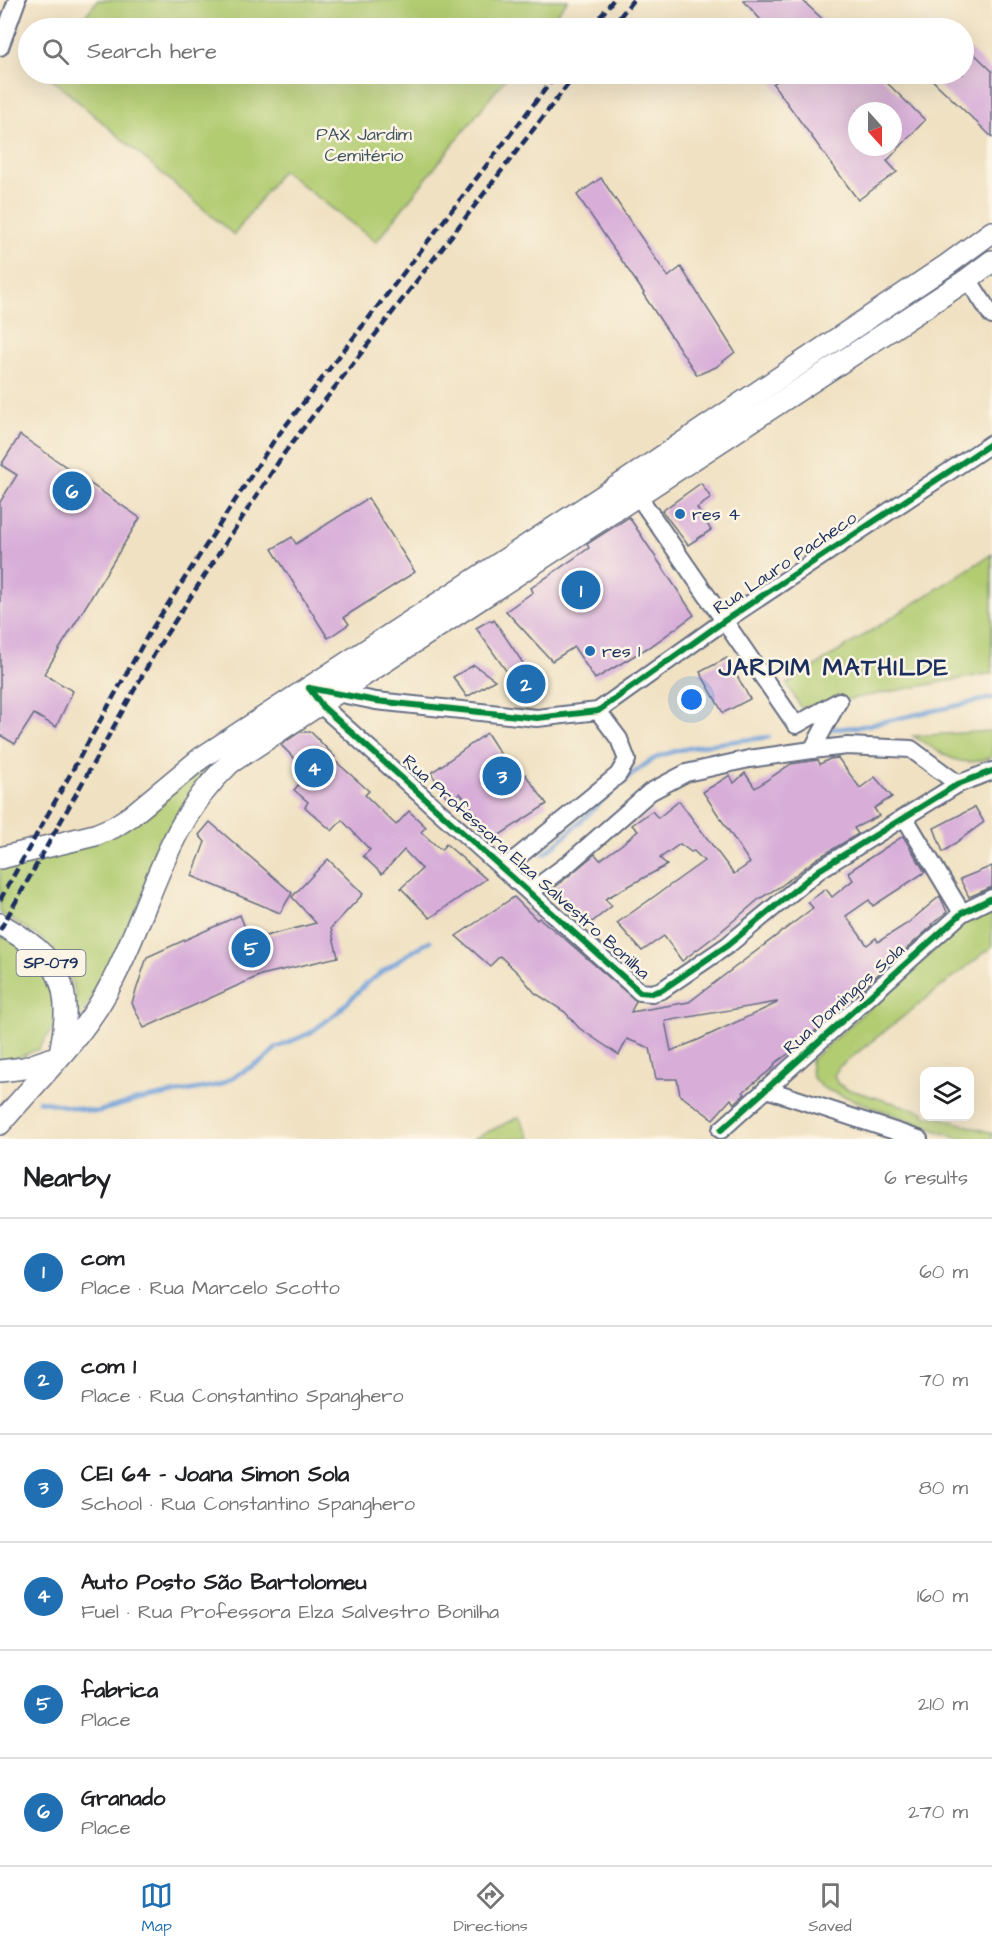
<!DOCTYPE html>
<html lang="en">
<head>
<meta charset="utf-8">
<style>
	:root { --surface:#fff; --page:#f2f2f2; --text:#202124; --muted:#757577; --line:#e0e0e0; --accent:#1f6fb2 }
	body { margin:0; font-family:"Architects Daughter",sans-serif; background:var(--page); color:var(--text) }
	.controls { position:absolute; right:18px; bottom:18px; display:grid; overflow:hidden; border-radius:12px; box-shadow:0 6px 24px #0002 }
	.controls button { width:54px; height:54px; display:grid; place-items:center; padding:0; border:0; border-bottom:2px solid var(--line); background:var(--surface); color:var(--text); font:30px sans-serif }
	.compass { position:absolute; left:848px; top:102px; width:54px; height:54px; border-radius:50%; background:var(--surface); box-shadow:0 6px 24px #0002; rotate:159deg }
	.you { position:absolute; left:692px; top:700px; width:21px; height:21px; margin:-15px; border:4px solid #fff; border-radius:50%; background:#1a73e8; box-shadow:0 0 0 9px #1a73e833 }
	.badge { display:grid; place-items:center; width:39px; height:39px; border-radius:50%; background:var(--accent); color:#fff; font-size:20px; font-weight:700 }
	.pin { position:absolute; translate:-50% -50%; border:3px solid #fff; box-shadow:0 2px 6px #0006 }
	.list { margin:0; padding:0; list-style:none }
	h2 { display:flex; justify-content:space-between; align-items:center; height:78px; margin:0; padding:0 24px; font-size:26px }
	h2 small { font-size:20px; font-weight:400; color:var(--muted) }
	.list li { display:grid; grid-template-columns:39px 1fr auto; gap:18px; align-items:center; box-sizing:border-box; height:108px; padding:0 24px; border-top:2px solid var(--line) }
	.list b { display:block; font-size:22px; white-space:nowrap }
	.list p { margin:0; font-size:20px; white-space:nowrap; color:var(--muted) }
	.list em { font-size:20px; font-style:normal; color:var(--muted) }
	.icon { flex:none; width:33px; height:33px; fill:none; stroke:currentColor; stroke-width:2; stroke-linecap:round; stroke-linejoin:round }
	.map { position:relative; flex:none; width:992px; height:1139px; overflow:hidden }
	.search { position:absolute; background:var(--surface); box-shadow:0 6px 24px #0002; left:18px; right:18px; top:18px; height:66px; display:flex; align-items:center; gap:15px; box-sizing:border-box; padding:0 21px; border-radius:33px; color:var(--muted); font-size:22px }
	.sheet { height:726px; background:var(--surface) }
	nav { display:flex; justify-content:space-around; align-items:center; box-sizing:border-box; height:84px; border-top:2px solid var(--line); background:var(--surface); font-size:16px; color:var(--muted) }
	nav a { display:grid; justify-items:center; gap:3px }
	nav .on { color:var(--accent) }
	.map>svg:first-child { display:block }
	.green { fill:#b2cc72; stroke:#667e68; stroke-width:1.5 }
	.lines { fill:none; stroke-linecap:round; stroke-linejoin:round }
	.stream { stroke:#6e9fd8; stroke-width:4.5 }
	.building { fill:#d8aed9; fill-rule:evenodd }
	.minor-casing { stroke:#666d81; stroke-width:20 }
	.major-casing { stroke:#666d81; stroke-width:24 }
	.minor { stroke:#fff; stroke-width:16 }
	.major { stroke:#fff; stroke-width:21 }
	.rail { stroke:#1b2f5e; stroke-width:4.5; stroke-dasharray:9 4.5; stroke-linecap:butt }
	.cycleway-casing { stroke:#fcf5e5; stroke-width:10 }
	.cycleway { stroke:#00873e; stroke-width:6 }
	.poi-dot { fill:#1f6fb2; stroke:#fcf5e5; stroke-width:2 }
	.labels { text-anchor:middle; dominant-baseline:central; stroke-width:5; stroke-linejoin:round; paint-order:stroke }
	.shield { fill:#fcf5e5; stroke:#5e6a86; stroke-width:1.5 }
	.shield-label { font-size:16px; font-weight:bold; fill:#1b2f5e }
	.park-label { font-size:18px; fill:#415663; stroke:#fcf5e5 }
	.poi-label { font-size:18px; fill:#1b2f5e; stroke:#fcf5e5; text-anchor:start }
	.street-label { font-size:18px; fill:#1b2f5e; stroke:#fcf5e5 }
	.district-label { font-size:24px; font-weight:bold; letter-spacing:1.5px; fill:#1b2f5e; stroke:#fcf5e5 }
</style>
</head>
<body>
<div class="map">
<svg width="992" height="1139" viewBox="0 0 992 1139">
	<rect width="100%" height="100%" fill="#fcf5e5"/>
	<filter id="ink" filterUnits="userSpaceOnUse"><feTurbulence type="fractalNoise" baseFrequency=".0167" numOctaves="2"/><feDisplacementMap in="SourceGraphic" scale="12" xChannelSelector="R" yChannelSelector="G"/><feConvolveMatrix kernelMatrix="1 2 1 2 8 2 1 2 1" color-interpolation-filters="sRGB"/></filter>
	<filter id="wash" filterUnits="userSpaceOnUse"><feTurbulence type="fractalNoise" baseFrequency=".008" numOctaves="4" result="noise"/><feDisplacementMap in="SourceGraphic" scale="24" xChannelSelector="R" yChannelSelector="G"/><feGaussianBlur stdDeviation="1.35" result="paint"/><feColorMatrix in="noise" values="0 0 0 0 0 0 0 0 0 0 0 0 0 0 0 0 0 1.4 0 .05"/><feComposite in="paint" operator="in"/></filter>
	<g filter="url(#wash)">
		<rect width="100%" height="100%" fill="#f0e1c2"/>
		<!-- green -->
		<g class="green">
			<polygon points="98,0 568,0 545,28 75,28"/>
			<polygon points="46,74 509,74 376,242 282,170 234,235"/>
			<polygon points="992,554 992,673 801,708 787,684"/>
			<path d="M 992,731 L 992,757 C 956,771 942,752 913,736 Z"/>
			<path d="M 205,765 L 209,772 L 133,915 L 96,993 L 77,1021 C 75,1012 77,1003 75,993 C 63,946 38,936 0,913 L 0,865 L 96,842 Z"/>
			<path d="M 992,904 L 992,947 L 839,1067 L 834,1076 L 838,1084 L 847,1089 L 924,1112 L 924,1116 L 938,1117 L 992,1133 L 992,1139 L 959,1139 L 827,1090 C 813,1082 810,1076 811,1060 L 960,926 Z"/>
			<polygon points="0,935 15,942 45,969 56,994 55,1025 39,1049 17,1058 0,1061"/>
			<polygon points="519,1117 531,1139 473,1139"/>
		</g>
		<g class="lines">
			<!-- stream -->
			<g class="stream">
				<polyline points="832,729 858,727 992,698"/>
				<path d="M 544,854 C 581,825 612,786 652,760 C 674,746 741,741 769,737"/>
				<polyline points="39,1101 96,1112 138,1100 219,1085 264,1060 276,1048 310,1033 338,1012 367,983 405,956 430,941"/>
			</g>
		</g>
		<g id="blocks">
			<!-- building -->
			<g class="building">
				<polygon points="743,0 802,0 832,28 768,28"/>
				<polygon points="963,43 992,71 992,137 926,74 963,74"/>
				<path d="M 786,74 L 878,74 L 925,120 L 887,161 L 897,172 L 858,200 L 773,84 ZM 857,111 L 893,111 L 893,147 L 857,147 Z"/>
				<polygon points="601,178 668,277 681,267 735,352 716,367 697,375 643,294 644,293 577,195"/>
				<polygon points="20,435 140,518 44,674 73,691 56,727 34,714 15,744 0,735 0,502 17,475 1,465"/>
				<polygon points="701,483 711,498 697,508 711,530 688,545 662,511"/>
				<polygon points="368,498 415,572 344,617 349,624 328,638 272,549 292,537 296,544"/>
				<polygon points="629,517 694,615 654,644 595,679 574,647 552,661 506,611 533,592 531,588 589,548 587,544"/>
				<polygon points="490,620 492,622 494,620 541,690 526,699 476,628"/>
				<polygon points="727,658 750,699 723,713 700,672"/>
				<polygon points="474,665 495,680 467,697 453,677"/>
				<polygon points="300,732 311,732 335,757 333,759 369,791 365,795 396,825 409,811 426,827 421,832 441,850 446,844 486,879 430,918 401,888 422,869 404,850 382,874 363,856 370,850 342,820 332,831 305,807 308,802 294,790 309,773 281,745"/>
				<polygon points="487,733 517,780 525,774 547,804 495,838 460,793 449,801 431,773"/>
				<polygon points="838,758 860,788 875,777 892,797 874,808 879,816 854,828 858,834 816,859 781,886 759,899 719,933 682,961 664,936 642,951 617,923 704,861 694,851 691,852 680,844 660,858 667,865 605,899 612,906 592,922 553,889 595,854 600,860 621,845 638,831 632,825 652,811 658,818 679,801 734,874 750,863 703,792 730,775 734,783 745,773 755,788 791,764 818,760 820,764 830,759"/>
				<polygon points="975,807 984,822 943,852 934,828"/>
				<polygon points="210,822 292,893 280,913 192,876 205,842 199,835"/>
				<path d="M 903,836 L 925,872 L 873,906 L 869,900 L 846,916 L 867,945 L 876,938 L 878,942 L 908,923 L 940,896 L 947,912 L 932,924 L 933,925 L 795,1049 L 774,1064 L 775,1066 L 743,1092 L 745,1094 L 736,1102 L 734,1104 L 731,1099 L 713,1119 L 680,1095 L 677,1079 L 656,1079 L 650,1048 L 627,1039 L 619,1055 L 579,1028 L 565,1012 L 535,993 L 519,974 L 500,956 L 490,966 L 456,936 L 514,897 L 537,920 L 539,918 L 566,940 L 636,1001 L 631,1012 L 689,1002 L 813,908 L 808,902 L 826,889 L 832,897 L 853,880 L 848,872 ZM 777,1002 L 777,1003 L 698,1040 L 671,1051 L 665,1021 Z"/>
				<polygon points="328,859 363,894 331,928 338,957 261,975 144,1028 132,1003 147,957 240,915 250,940 316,923 292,897"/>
				<polygon points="992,866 992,887 969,897 960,879"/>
			</g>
		</g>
	</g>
	<g filter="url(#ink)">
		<use href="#blocks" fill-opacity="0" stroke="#666d81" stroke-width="1.5"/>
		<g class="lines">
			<!-- minor casing -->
			<g class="minor-casing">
				<g id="minor">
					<polyline points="0,47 17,0"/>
					<polyline points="968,279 992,316"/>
					<polyline points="632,487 796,725 839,701"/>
					<polyline points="331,692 376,701 537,718 598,711 724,621 992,443"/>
					<polyline points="315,696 323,707 640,992 652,993 662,990 728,945 819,870 958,784 992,771"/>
					<polyline points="812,750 838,702"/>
					<polyline points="905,818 962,913"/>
					<polyline points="503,869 618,775 627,760 619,739 598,711"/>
					<polyline points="530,892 569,863 650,792 686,773 749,759 812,750 847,746 911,749 958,784"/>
					<polyline points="766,1089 919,1139"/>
					<polyline points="721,1130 962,913 992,898"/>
				</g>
			</g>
			<!-- major casing -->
			<g class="major-casing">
				<g id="major">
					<polyline points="0,858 95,835 114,827 131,816 201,758 627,480 947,265 992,232"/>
					<path d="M 0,924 C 61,959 74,984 60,1053"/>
					<polyline points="0,1071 24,1068 59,1056"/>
					<path d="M 0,1124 C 38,1079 84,1037 111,984 C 152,906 163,826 230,763 L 968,279 L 992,261"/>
				</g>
			</g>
			<!-- minor -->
			<use href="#minor" class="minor"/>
			<!-- major -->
			<use href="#major" class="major"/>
			<!-- rail -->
			<g class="rail">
				<polyline points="592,28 613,0"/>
				<polyline points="611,28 633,0"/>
				<polyline points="0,900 148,635 273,442 557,74"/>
				<polyline points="0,930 160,644 285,452 576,74"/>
			</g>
			<!-- cycleway casing -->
			<g class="cycleway-casing">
				<g id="cycleway">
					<polyline points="309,688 323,707 640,992 652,993 662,990 728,945 819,870 958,784 992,771"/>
					<polyline points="309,688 376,701 537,718 598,711 724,621 992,443"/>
					<polyline points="721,1130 962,913 992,898"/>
				</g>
			</g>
			<!-- cycleway -->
			<use href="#cycleway" class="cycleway"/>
		</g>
	</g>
	<!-- markers -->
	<g class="poi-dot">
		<circle cx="680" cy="514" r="6"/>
		<circle cx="590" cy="651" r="6"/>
	</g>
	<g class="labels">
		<!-- shield labels -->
		<rect class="shield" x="16.5" y="950" width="69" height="26" rx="4.5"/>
		<g class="shield-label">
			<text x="51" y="963">SP-079</text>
		</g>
		<!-- park labels -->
		<g class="park-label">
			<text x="364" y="134">PAX Jardim<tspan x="364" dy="21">Cemitério</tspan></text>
		</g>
		<!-- poi labels -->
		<g class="poi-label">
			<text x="692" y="514">res 4</text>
			<text x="602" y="651">res 1</text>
		</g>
		<!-- street labels -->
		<g class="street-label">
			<text transform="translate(785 563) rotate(-34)">Rua Lauro Pacheco</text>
			<text transform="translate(526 867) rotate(42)">Rua Professora Elza Salvestro Bonilha</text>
			<text transform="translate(844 999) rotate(-42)">Rua Domingos Sola</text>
		</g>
		<!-- district labels -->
		<g class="district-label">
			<text x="834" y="668">JARDIM MATHILDE</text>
		</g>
	</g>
</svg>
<div class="controls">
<button><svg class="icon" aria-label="layers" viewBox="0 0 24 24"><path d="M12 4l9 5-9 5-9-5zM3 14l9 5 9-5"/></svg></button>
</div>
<svg class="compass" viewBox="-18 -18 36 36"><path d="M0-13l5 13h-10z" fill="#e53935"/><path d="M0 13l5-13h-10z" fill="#757577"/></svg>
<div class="you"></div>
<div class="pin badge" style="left:581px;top:590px">1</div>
<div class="pin badge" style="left:526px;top:684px">2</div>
<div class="pin badge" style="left:502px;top:776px">3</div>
<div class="pin badge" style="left:314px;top:768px">4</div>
<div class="pin badge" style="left:251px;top:948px">5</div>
<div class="pin badge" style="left:72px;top:491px">6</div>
<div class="search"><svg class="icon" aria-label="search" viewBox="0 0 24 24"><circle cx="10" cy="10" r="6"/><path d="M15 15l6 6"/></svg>Search here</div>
</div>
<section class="sheet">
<h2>Nearby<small>6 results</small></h2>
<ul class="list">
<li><span class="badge">1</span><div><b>com</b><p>Place · Rua Marcelo Scotto</p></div><em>60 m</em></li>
<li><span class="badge">2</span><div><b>com 1</b><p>Place · Rua Constantino Spanghero</p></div><em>70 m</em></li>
<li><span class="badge">3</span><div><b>CEI 64 - Joana Simon Sola</b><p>School · Rua Constantino Spanghero</p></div><em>80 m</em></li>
<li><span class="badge">4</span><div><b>Auto Posto São Bartolomeu</b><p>Fuel · Rua Professora Elza Salvestro Bonilha</p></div><em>160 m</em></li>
<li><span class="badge">5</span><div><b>fabrica</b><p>Place</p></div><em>210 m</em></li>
<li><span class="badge">6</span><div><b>Granado</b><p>Place</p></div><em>270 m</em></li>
</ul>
</section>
<nav>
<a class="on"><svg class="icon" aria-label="map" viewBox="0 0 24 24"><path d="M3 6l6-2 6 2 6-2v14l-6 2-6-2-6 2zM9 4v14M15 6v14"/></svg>Map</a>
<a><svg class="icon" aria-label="directions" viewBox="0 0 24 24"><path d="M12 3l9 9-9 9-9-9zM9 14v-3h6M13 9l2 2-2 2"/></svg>Directions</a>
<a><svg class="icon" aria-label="saved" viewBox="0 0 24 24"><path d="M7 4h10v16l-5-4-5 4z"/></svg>Saved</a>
</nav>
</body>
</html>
